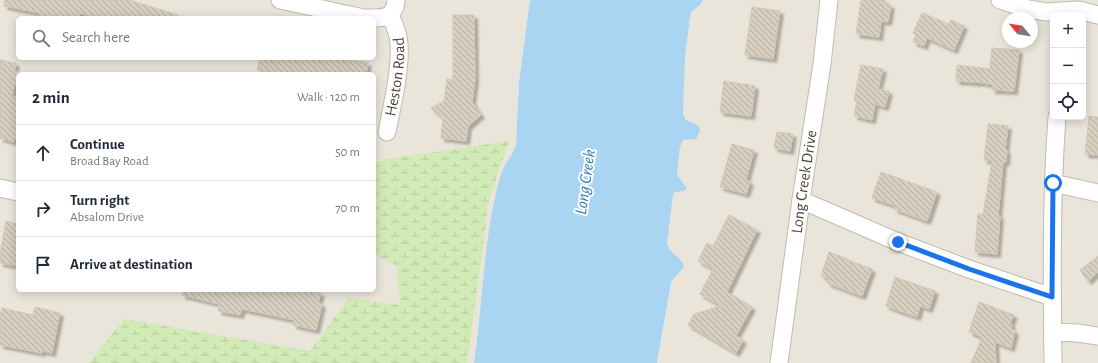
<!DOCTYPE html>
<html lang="en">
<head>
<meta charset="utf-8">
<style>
	:root { --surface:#fff; --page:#f6f6f7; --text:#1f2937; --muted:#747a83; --line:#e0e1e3 }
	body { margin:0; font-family:"Alegreya Sans",sans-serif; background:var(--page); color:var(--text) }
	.controls { position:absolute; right:12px; top:12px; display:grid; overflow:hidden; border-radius:6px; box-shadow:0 2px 10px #0003 }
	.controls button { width:36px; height:36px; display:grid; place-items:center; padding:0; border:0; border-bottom:1px solid var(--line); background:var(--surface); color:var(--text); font:20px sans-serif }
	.compass { position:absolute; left:1002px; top:12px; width:36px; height:36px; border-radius:50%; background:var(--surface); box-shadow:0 2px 10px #0003; rotate:300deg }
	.stop { position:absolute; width:12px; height:12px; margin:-9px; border:3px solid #1a73e8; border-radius:50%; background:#fff }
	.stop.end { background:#1a73e8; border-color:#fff; box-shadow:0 1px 4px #0008 }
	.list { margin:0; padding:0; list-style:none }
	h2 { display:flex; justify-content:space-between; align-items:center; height:52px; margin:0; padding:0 16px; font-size:17px }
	h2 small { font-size:13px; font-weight:400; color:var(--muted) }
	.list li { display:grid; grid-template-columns:26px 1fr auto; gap:12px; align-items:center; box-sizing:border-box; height:56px; padding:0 16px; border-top:1px solid var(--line) }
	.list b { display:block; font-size:15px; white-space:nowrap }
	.list p { margin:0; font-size:13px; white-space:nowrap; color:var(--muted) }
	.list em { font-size:13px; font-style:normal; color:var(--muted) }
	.icon { flex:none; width:22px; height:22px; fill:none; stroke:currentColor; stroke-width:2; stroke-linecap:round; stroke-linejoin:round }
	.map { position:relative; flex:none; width:1098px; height:363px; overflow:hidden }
	.search { position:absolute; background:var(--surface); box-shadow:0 2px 10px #0003; left:16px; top:16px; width:360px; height:44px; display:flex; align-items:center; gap:10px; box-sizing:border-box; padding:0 14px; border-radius:6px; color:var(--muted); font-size:15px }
	.panel { position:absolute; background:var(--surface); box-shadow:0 2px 10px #0003; left:16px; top:72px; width:360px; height:220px; border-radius:6px }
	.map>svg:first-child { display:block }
	.residential { fill:#eae5da; fill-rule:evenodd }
	.wetland { fill:url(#wetland-marsh) }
	.water { fill:#a9d4f2 }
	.building { fill:url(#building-back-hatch); stroke:#d3c7b4; filter:url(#shadow) }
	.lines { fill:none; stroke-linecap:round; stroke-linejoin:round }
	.minor-casing { stroke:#c2bbae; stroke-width:19 }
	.minor { stroke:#fff; stroke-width:17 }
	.route { stroke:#1a73e8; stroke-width:5 }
	.labels { text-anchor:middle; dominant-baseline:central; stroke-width:4; stroke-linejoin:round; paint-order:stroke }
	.street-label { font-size:16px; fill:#4b4439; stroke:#fff }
	.water-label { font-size:17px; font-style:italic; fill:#2e7ab2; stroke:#fff }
</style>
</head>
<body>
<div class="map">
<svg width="1098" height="363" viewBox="0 0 1098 363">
	<defs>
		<pattern id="wetland-marsh" width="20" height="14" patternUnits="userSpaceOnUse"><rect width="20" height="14" fill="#d2eab5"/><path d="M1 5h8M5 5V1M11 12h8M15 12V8" fill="none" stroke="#b6ca9c"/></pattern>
		<pattern id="building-back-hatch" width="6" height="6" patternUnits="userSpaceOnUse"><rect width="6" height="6" fill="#d8cfc1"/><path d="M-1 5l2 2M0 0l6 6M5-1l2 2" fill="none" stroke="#b1aa9e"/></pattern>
		<filter id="shadow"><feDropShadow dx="3.5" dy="3.5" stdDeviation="1" flood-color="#0004"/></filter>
	</defs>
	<rect width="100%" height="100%" fill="#f6f3ec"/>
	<!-- residential -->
	<g class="residential">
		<path d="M 0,0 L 530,0 L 519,82 L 516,145 L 513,154 L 506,164 L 474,363 L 0,363 ZM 18,18 L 374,18 L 374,58 L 18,58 ZM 18,74 L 374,74 L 374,290 L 18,290 Z"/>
		<path d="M 703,0 L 1098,0 L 1098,363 L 657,363 L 671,282 L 674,277 L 682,271 L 682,260 L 669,251 L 667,244 L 673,195 L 675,192 L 680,147 L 683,140 L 696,139 L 698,125 L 686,120 L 683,115 L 685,58 L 690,17 L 692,11 L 700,5 ZM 1053,15 L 1083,15 L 1083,117 L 1053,117 ZM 1008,18 L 1032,18 L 1032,42 L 1008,42 Z"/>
	</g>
	<!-- wetland -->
	<polygon class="wetland" points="509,141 489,200 467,363 89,363 124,319 310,351 349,298 400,305 396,265 374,255 374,163 387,159"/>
	<!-- water -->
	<path class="water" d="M 530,0 L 703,0 L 700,5 L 692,11 L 690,17 L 685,58 L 683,115 L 686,120 L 698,125 L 700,131 L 696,139 L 683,140 L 680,147 L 677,175 L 687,188 L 684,191 L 675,192 L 673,195 L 667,244 C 671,256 680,254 684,266 C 681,273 675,275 671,282 L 657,363 L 474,363 C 482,310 483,255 494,202 C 496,191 499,179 503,169 C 507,160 513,155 516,145 L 519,82 Z"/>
	<!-- building -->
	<g class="building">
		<polygon points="5,0 129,0 178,15 177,18 96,18 80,13 79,18 64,18 52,15 50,18 41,18 40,13 4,6"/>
		<polygon points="861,0 885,0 885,4 891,5 888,22 881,21 879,37 856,34"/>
		<polygon points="752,7 780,11 773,59 745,55"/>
		<polygon points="922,13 949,24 951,20 964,26 954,50 927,38 924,46 913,42 916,34 913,33"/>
		<polygon points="453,15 474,15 475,79 472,102 481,115 468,126 466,141 441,138 443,119 431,108 444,101 447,79 453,80"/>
		<polygon points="992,48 1019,50 1014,91 992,90 993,84 986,84 986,83 956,81 957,65 990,69"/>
		<polygon points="260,58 340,58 368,63 366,74 274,74 257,70"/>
		<polygon points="0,60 16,63 14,71 18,72 12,96 18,97 18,125 14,142 0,138"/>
		<polygon points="861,65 883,69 878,89 889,91 885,107 875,104 872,120 854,116 857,101 854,100"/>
		<polygon points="724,81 755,86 751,116 720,112"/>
		<polygon points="1089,116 1098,117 1098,155 1085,154"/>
		<polygon points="988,124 1008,126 1005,150 1007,150 1006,162 1003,162 998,216 1000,216 997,254 975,252 978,214 983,214 992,161 984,160"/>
		<polygon points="777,132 793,134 790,151 774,148"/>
		<polygon points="732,144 754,150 746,180 750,182 746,194 720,187"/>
		<polygon points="881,172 937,192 927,221 894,209 896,206 872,198"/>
		<polygon points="729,215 757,230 727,292 752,307 736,336 743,340 736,353 688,325 694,314 721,306 700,294 713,269 698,261 707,243 713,246"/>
		<polygon points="6,221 18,224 18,266 0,263 0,254"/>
		<polygon points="829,252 848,259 847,260 872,269 862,296 827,283 829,279 821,276"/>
		<polygon points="1098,256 1098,272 1088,281 1080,270"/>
		<polygon points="895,277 935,291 929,309 920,306 917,317 886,306"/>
		<polygon points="183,290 305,290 321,293 318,303 322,304 316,330 293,325 294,320 242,309 240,315 218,311 219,304 182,295"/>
		<polygon points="979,302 1014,315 1010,324 1012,325 1011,329 1015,331 1011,348 995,342 996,363 971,363 982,337 969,332"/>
		<polygon points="35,307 60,313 52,353 42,351 42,353 0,345 0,316 2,308 33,315"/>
	</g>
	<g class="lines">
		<!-- minor casing -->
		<g class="minor-casing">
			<g id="minor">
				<path d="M 280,0 L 364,18 C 373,18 382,19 390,15"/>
				<polyline points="1000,0 1028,9 1047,12 1079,10 1098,15"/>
				<path id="s1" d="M 387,132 C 392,106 401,69 399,44 C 399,34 394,24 390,15 L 395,7 L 396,0"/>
				<polyline points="1053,183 1098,193"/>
				<polyline points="0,188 18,192"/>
				<polyline points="801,200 898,242 969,269 1052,297"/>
				<polyline points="1053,332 1077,333 1098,336"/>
				<path id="s2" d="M 779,363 L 801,200 L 822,64 L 829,0"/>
				<path d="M 1053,363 C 1052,281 1051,199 1057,117"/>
			</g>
		</g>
		<!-- minor -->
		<use href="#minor" class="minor"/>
	</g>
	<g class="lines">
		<!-- route -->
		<polyline class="route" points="898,242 969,269 1052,297 1053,183"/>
	</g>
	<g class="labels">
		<!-- street labels -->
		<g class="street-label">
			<text stroke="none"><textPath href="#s1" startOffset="56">Heston Road</textPath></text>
			<text stroke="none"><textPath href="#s2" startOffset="183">Long Creek Drive</textPath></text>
		</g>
		<!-- water labels -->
		<g class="water-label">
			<text transform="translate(585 182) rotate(-82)">Long Creek</text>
		</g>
	</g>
</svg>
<div class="controls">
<button>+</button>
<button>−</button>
<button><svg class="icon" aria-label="locate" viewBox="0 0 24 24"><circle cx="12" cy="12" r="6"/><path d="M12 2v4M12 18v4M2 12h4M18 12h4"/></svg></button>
</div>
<svg class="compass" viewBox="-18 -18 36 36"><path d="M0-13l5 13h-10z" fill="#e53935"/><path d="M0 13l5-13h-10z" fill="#747a83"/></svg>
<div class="stop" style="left:1053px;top:183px"></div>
<div class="stop end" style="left:898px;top:242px"></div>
<div class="search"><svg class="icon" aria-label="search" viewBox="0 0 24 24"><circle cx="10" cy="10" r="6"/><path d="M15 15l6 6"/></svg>Search here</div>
<section class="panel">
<h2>2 min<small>Walk · 120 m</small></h2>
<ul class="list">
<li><svg class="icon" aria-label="ahead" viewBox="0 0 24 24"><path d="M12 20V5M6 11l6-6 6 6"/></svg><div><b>Continue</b><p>Broad Bay Road</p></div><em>50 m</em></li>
<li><svg class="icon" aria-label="right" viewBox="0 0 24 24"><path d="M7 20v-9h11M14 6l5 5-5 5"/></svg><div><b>Turn right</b><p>Absalom Drive</p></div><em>70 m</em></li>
<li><svg class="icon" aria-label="arrive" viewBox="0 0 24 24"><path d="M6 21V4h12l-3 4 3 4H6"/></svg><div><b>Arrive at destination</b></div></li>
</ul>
</section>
</div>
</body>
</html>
